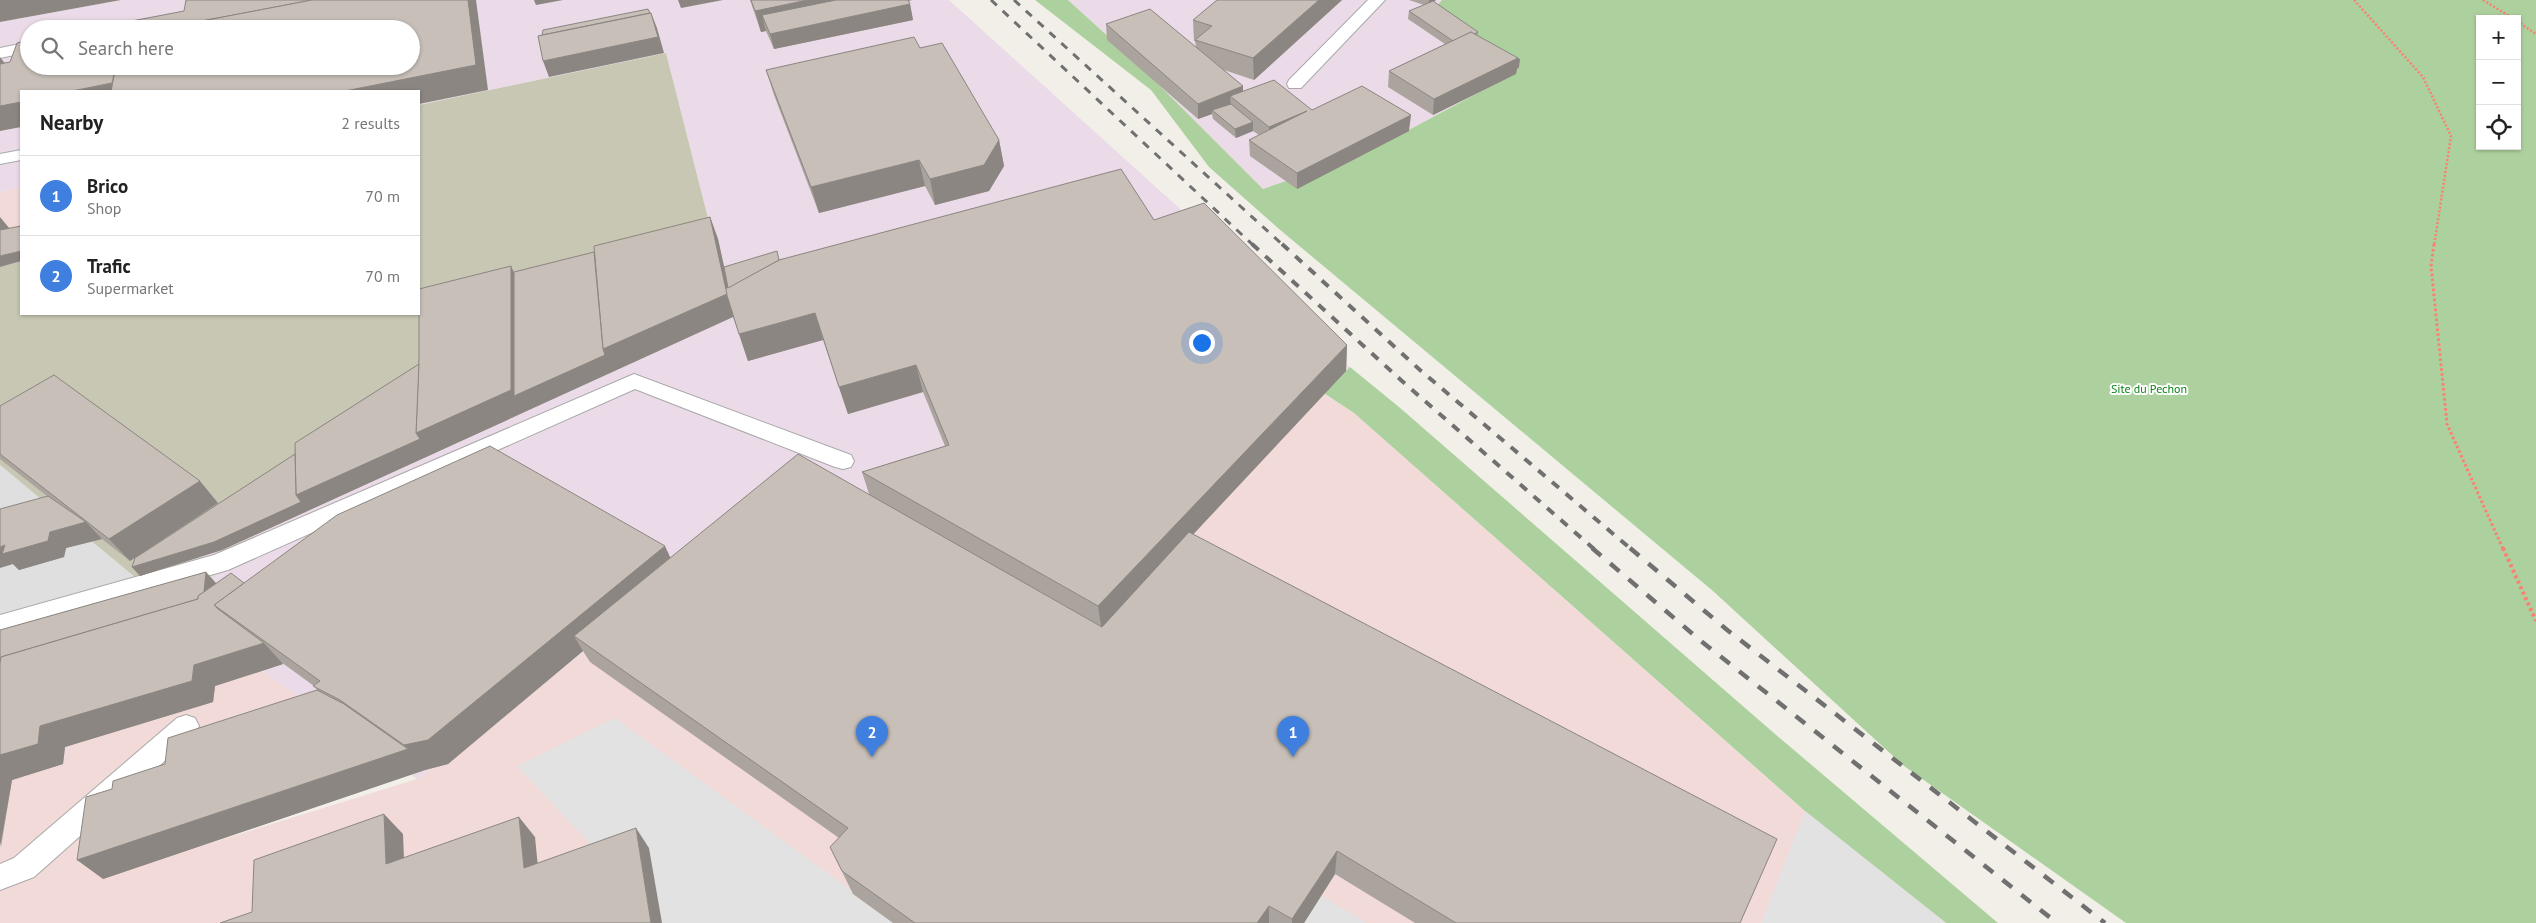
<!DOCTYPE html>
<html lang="en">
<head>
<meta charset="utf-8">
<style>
	:root { --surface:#fff; --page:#f2f2f2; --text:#222; --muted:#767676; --line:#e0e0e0; --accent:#d40000 }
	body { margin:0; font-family:"PT Sans",sans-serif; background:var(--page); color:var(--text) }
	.controls { position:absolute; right:15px; top:15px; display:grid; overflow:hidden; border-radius:0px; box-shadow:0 1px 4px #0004 }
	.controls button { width:45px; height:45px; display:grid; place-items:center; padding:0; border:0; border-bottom:1px solid var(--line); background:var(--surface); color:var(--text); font:25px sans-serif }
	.you { position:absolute; left:1201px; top:342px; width:18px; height:18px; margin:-12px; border:4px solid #fff; border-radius:50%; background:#1a73e8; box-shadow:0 0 0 8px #1a73e833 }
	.badge { display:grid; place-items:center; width:32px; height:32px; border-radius:50%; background:var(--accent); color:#fff; font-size:16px; font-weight:700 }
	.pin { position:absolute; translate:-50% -41px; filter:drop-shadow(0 1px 2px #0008) }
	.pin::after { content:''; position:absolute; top:26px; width:18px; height:15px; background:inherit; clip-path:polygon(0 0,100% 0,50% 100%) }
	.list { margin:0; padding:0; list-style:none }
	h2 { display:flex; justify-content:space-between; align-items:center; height:65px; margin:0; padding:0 20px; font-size:21px }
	h2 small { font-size:16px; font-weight:400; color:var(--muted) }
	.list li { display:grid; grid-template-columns:32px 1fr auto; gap:15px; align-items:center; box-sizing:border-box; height:80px; padding:0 20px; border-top:1px solid var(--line) }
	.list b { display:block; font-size:19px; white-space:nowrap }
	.list p { margin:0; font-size:16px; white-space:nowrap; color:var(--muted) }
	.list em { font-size:16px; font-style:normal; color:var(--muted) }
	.icon { flex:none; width:28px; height:28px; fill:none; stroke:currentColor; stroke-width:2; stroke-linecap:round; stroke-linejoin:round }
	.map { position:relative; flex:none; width:2536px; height:923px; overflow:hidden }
	.search { position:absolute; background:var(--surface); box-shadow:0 1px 4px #0004; left:20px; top:20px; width:400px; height:55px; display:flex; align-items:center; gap:12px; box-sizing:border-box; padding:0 18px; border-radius:28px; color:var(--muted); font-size:19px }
	.panel { position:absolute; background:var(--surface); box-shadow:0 1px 4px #0004; left:20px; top:90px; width:400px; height:225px; border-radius:0px }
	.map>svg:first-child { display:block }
	.residential { fill:#e0dfdf }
	.commercial { fill:#f2dad9 }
	.industrial { fill:#ebdbe8; fill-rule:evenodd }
	.construction { fill:#c7c7b4 }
	.forest { fill:#add19e; fill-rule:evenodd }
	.parking { fill:#e2e2e2 }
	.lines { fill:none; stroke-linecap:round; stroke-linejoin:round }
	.lane-casing { stroke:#a9a9a9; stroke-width:2 }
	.path-far2 { stroke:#fa8072; stroke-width:2.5; stroke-dasharray:2 2; stroke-linecap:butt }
	.path-far1 { stroke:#fa8072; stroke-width:3; stroke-dasharray:2.5 2.5; stroke-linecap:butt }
	.path { stroke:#fa8072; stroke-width:4; stroke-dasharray:3 3; stroke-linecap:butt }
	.lane { fill:#fff; fill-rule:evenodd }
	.rail-far2 { stroke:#707070; stroke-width:3; stroke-dasharray:8 8; stroke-linecap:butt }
	.rail-far1 { stroke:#707070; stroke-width:4; stroke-dasharray:9 9; stroke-linecap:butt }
	.rail { stroke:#707070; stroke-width:4.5; stroke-dasharray:12 12; stroke-linecap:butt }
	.wall { fill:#aba49e }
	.shaded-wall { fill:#8b8681 }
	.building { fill:#c7bfb8; stroke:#8b8681 }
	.labels { text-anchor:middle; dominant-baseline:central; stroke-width:4; stroke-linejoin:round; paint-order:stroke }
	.park-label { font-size:12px; fill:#0c8416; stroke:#fff }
</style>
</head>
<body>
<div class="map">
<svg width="2536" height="923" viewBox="0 0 2536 923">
	<rect width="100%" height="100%" fill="#f2efe9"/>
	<!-- residential -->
	<polygon class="residential" points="0,465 136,578 220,563 204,619 0,725"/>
	<!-- commercial -->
	<g class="commercial">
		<polygon points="21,187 21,260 0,266 0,192"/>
		<polygon points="1321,392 1354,413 1792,800 1948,923 0,923 0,725 71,740 255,666 318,709 111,874 417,779 564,668 797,477"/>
	</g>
	<!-- industrial -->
	<g class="industrial">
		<path d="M 121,0 L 949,0 L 1189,217 L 1350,367 L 1321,392 L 1080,641 L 797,477 L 564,668 L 417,779 L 255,666 L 210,690 L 71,740 L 62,763 L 14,768 L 204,619 L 220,564 L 136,578 L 427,382 L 712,234 L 666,53 L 419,105 L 419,91 L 21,91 L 21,187 L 0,192 L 0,22 ZM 29,29 L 411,29 L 411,66 L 29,66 Z"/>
		<polygon points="1068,0 1442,0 1432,9 1517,72 1364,154 1263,189 1135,61"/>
	</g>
	<!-- construction -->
	<polygon class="construction" points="666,53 712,234 427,382 136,578 0,465 0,266 21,260 21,314 419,314 419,105"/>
	<!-- forest -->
	<g class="forest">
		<path d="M 1035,0 L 1068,0 L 1135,61 L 1263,189 L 1364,154 L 1517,72 L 1478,40 L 1432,10 L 1442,0 L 2536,0 L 2536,923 L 2126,923 L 1904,766 L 1713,591 L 1279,229 L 1209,167 L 1151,90 ZM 2480,19 L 2517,19 L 2517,146 L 2480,146 Z"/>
		<polygon points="1350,367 1399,407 1775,734 1998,923 1946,923 1805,811 1354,413 1322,392"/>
	</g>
	<!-- parking -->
	<g class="parking">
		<polygon points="615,718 896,923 614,923 610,865 517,766"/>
		<polygon points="1805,811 1946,923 1761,923"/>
		<polygon points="1309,888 1366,923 1284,923"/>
	</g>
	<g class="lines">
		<!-- lane casing -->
		<g class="lane-casing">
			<g id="lane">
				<polygon points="1368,0 1385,0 1301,88 1289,88 1287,84 1289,80"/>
				<polygon points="29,42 29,52 0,58 0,48"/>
				<polygon points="21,150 21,160 0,164 0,154"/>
				<polygon points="634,374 851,455 854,461 851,467 843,469 835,467 635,389 228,570 0,635 0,615 214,555"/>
				<polygon points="186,715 195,718 199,726 195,734 34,877 0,890 0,864 14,858 177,718"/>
			</g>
		</g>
		<!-- path-far2 -->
		<g class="path-far2">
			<polyline points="2354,0 2423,77 2451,136 2434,246"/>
			<polyline points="2483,0 2514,19"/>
			<polyline points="2517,21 2536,34"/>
		</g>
		<!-- path-far1 -->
		<polyline class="path-far1" points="2434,244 2431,266 2447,424 2503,549"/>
		<!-- path -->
		<polyline class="path" points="2503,548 2536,621"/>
		<!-- lane -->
		<use href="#lane" class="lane"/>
		<!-- rail-far2 -->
		<g class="rail-far2">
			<polyline points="991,0 1254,246"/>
			<polyline points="1014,0 1284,246"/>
		</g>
		<!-- rail-far1 -->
		<g class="rail-far1">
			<polyline points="1252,244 1402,381 1594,549"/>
			<polyline points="1282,244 1420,370 1631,549"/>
		</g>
		<!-- rail -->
		<g class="rail">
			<polyline points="1592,548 1701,641 2057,923"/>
			<polyline points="1630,548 1726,629 2105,923"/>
		</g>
	</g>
	<!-- wall -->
	<g class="wall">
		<polygon points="750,0 912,0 908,1 910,4 913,20 774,49 766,31 761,32"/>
		<polygon points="1217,0 1342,0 1254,80 1224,70 1243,86 1243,92 1312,110 1409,131 1297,189 1250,156 1249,140 1259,135 1253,131 1236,138 1213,119 1212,114 1198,119 1107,40 1106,24 1196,47 1195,41 1194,41 1193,20"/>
		<polygon points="1409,0 1436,0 1433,2 1478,32 1478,36 1519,67 1517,69 1516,74 1433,115 1388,87 1389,71 1445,44 1408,19 1409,11 1424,5"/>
		<polygon points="920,48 999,140 1004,166 989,191 935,205 925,186 819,213 774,95 766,70"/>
		<polygon points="710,217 718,239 724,267 780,259 1154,220 1347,345 1346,371 1193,534 1740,923 1415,923 1335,874 1304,923 893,923 853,894 830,847 839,838 590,662 583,651 448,764 425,770 103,879 112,789 165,764 317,690 314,686 281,662 283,664 215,686 213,702 65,747 63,764 12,780 1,847 0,630 206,572 216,583 244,583 670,558 869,494 862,472 945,446 923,392 848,414 823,340 748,361 739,334 733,317 222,550 140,576 132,567 295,454 419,364 514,272 594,252"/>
		<polygon points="0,406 218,503 130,561 102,539 66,548 64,557 19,570 13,564 47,496 0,459"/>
	</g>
	<!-- shaded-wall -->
	<g class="shaded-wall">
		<polygon points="0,0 121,0 0,22"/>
		<polygon points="468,0 476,0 488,90 419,104 419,91 345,91"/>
		<polygon points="534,0 563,0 536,5"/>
		<polygon points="678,0 723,0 681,8"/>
		<polygon points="808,0 912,0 768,30 762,15 766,31 761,32 755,11"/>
		<polygon points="1319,0 1342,0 1254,80 1253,58"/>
		<polygon points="1429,0 1436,0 1428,6"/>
		<polygon points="910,4 913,20 774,49 770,34"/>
		<polygon points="651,13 657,28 664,53 549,77 543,61"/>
		<polygon points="0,57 9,69 0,79"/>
		<polygon points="1518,58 1520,59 1519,67 1517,69 1516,74 1433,115 1434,99"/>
		<polygon points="117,82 134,91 72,91"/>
		<polygon points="1243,86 1243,102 1230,96 1231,107 1212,110 1212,114 1198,119 1198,104"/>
		<polygon points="21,102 21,127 0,131 0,106"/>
		<polygon points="1307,111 1269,143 1269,127"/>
		<polygon points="1411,115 1409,131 1297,189 1297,173"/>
		<polygon points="1253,122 1253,131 1236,138 1235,129"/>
		<polygon points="999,140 1004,166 989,191 935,205 930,179"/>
		<polygon points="919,160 925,186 819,213 811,187"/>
		<polygon points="0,217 10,229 0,248"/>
		<polygon points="710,217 718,239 735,316 222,550 140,576 132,567 296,495 416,433 511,266 522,289 603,349"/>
		<polygon points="21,251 21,261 0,267 0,256"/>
		<polygon points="815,313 823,340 748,361 739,334"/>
		<polygon points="1347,345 1346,371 1102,632 1098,606"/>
		<polygon points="916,365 923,392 848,414 839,387"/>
		<polygon points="200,481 218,503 130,561 109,539"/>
		<polygon points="86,522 102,539 66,548 64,557 19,570 13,564 0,568 0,547"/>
		<polygon points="665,546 677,572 574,636 583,651 448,764 425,770 103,879 77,860 408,749 404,745"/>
		<polygon points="206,572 220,588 214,605 25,681"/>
		<polygon points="264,643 283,664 215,686 213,702 65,747 63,764 12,780 0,847 0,728 40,726 194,665"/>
		<polygon points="384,814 403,834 405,884 386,864"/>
		<polygon points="519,817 535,837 540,888 524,868"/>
		<polygon points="636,828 649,848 662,923 651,923"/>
		<polygon points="1337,851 1335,874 1304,923 1292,923 1292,919"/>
		<polygon points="1269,906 1269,923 1257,923"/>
	</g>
	<!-- building -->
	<g class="building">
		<polygon points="186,0 312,0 160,29 90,29 184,11"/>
		<polygon points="312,0 468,0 476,65 345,91 111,91 116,66 411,66 411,29 160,29"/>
		<polygon points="751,0 808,0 755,11"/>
		<polygon points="836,0 908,0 910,4 770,34 762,15"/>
		<polygon points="1217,0 1319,0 1253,58 1195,40 1212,26 1193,20"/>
		<polygon points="1433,1 1478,32 1474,34 1471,32 1453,41 1409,11"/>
		<polygon points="648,9 650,13 542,35 543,30"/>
		<polygon points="1150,9 1243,86 1198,104 1106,24"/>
		<polygon points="651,13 658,37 543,61 538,36"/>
		<polygon points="1471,32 1518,58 1434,99 1389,71"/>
		<polygon points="914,37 920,48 942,43 999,140 984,165 930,179 919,160 811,187 766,70"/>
		<polygon points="29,40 29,66 116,66 112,83 72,91 21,91 21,102 0,106 0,64 10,62 17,43"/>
		<polygon points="1274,80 1312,110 1362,86 1411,115 1297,173 1249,140 1307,111 1269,127 1230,96"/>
		<polygon points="1231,104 1253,122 1235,129 1212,110"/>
		<polygon points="1121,169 1154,220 1204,203 1347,345 1098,606 862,472 949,445 916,365 839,387 815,313 739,334 725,289 779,260"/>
		<polygon points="710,217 727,294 603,349 594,246"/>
		<polygon points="21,226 21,251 0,256 0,230"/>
		<polygon points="777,251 779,260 728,288 724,267"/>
		<polygon points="594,252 603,349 605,355 514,396 514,272"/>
		<polygon points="511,266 511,390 416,433 419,356 419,289"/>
		<polygon points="419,364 416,433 420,439 296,495 295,443"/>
		<polygon points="54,375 200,481 109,539 0,454 0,406"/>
		<polygon points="490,446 665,546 428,740 404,745 340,700 313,686 320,681 214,605 337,515"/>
		<polygon points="295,454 296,495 301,502 214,542 132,567 135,558"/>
		<polygon points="798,454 1102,627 1189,532 1777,839 1740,923 1456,923 1337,851 1292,919 1269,906 1257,923 915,923 842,871 830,847 848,828 574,636"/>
		<polygon points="48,496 86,522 50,532 48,541 2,554 5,545 0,547 0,509"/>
		<polygon points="206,572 204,592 198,596 198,599 1,657 0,663 0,630"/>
		<polygon points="231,573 244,583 214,605 218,609 264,643 194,665 192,681 40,726 38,744 0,755 0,663 1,657 198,599 198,596"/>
		<polygon points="317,690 344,704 408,749 77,860 86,797 112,789 113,781 165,764 168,738"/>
		<polygon points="384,814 386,864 519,817 524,868 636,828 651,923 220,923 252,912 254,860"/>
	</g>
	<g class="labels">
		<!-- park labels -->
		<g class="park-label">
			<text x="2149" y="388">Site du Pechon</text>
		</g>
	</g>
</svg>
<div class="controls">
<button>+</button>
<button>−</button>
<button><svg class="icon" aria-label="locate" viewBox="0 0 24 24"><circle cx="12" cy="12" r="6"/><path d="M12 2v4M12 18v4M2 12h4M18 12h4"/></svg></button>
</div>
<div class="you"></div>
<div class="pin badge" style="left:1293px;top:757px;background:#3f7fe0">1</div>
<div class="pin badge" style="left:872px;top:757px;background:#3f7fe0">2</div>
<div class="search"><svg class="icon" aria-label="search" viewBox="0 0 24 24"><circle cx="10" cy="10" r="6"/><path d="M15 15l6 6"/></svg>Search here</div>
<section class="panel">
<h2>Nearby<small>2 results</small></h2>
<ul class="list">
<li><span class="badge" style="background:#3f7fe0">1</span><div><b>Brico</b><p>Shop</p></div><em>70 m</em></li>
<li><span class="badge" style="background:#3f7fe0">2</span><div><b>Trafic</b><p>Supermarket</p></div><em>70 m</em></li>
</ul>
</section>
</div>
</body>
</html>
